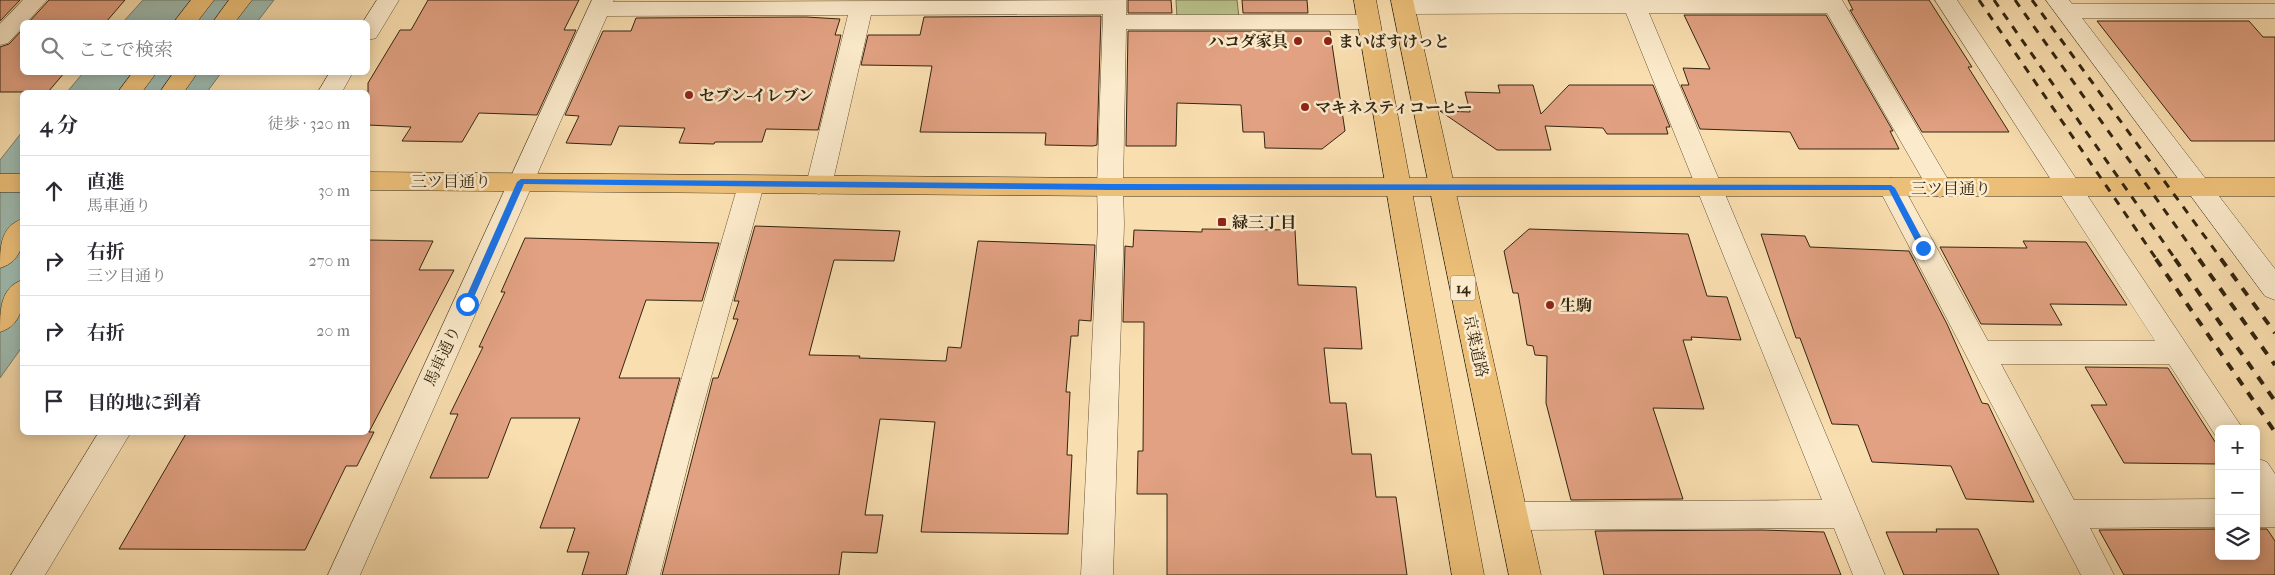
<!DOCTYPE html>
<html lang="ja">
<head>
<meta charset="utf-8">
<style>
	:root { --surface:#fff; --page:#f7f7f7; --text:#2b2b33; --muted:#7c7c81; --line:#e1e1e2 }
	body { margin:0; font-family:"IM FELL French Canon","Noto Serif JP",serif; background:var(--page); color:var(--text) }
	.controls { position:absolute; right:15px; bottom:15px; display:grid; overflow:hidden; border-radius:8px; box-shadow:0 2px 12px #0003 }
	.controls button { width:45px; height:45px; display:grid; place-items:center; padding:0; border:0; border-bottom:1px solid var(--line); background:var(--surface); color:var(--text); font:25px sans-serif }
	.stop { position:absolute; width:15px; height:15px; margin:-11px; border:4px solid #1a73e8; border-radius:50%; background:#fff }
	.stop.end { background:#1a73e8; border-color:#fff; box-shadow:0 1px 5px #0008 }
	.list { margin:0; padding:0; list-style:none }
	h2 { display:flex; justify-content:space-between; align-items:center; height:65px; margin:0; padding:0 20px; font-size:21px }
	h2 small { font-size:16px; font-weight:400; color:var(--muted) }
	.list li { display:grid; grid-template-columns:32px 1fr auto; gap:15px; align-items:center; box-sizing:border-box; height:70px; padding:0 20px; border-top:1px solid var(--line) }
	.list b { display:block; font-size:19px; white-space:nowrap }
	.list p { margin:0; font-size:16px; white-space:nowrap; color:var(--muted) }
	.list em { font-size:16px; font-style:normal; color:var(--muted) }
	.icon { flex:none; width:28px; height:28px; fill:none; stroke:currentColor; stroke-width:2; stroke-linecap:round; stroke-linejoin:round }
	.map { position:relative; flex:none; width:2275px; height:575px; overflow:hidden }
	.search { position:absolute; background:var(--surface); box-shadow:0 2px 12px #0003; left:20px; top:20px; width:350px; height:55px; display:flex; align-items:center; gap:12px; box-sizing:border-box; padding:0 18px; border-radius:8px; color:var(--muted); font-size:19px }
	.panel { position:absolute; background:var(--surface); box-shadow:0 2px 12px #0003; left:20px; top:90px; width:350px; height:345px; border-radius:8px }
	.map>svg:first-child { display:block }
	.green { fill:#bac28d; stroke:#76744e }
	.water { fill:#9ebbb0; stroke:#737f70 }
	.building { fill:#e1a182; stroke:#332510 }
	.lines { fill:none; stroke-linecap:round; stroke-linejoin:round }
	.minor-casing { stroke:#645338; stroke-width:1 }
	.tertiary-casing { stroke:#645338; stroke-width:1 }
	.primary-casing { stroke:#332510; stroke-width:1 }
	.trunk-casing { stroke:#332510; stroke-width:1 }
	.motorway-casing { stroke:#332510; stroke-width:1 }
	.minor { fill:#fbeacb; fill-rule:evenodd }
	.tertiary { fill:#fbeacb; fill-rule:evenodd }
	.primary { fill:#ecbf78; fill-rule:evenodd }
	.trunk { fill:#ecbf78; fill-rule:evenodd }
	.motorway { fill:#ecbf78; fill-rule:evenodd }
	.rail-far1 { stroke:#332510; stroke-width:3; stroke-dasharray:8 8; stroke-linecap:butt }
	.rail { stroke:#332510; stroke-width:4; stroke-dasharray:9 9; stroke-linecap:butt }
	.route { fill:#1a73e8 }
	.poi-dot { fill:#8f2418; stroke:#fbeacb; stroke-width:2 }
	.labels { text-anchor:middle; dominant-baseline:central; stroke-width:5; stroke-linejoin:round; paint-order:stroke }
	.shield { fill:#fbeacb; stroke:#6f6048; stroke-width:1 }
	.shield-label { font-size:15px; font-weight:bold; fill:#332510 }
	.poi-label { font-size:16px; font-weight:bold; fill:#332510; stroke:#fbeacb; text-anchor:start }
	.street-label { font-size:16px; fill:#332510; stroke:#fbeacb }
</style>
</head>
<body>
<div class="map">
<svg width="2275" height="575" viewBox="0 0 2275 575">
	<rect width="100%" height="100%" fill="#f9deaf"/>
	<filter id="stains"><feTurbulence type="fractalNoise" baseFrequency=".004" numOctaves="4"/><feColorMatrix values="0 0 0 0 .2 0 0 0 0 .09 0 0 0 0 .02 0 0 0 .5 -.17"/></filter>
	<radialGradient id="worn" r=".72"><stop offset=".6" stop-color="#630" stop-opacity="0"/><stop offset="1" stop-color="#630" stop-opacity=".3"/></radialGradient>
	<!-- green -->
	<polygon class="green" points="1176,0 1237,0 1239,18 1177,18"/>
	<!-- water -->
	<g class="water">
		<polygon points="143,0 274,0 257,22 123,22"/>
		<polygon points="83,73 221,73 207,92 67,92"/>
		<polygon points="22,132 22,347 0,378 0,160"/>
	</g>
	<!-- building -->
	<g class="building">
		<polygon points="0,0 20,0 0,21"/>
		<polygon points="49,0 125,0 106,22 29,22"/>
		<polygon points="428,0 579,0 564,30 576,30 537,115 479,113 462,142 402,141 411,127 368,125 368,83 400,30 411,30"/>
		<polygon points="1128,0 1171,0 1172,13 1128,13"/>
		<polygon points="1242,0 1307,0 1308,13 1243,13"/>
		<polygon points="1848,0 1929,0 1972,67 1968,67 2009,132 1922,132 1850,10 1853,10"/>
		<polygon points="1684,15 1826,15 1893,131 1890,131 1899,149 1799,149 1790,132 1700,129 1681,85 1689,85 1683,68 1710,69"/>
		<polygon points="1101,16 1097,145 1093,146 1045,145 1046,133 920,132 932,66 861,65 868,35 920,35 924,17"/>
		<polygon points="806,17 840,19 835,35 841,35 818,130 766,129 762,142 715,142 714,144 679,143 685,128 619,126 611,145 566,143 579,116 565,115 603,31 631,31 636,18"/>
		<polygon points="2097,21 2249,21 2263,37 2275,37 2275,141 2191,141"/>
		<polygon points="22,30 22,72 65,72 48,92 0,92 0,47 9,44"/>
		<polygon points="1128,31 1330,31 1345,131 1322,149 1265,148 1264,132 1243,132 1241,105 1177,103 1176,146 1126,146"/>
		<polygon points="1498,85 1533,85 1541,114 1569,85 1653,85 1670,127 1666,127 1668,134 1607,134 1603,128 1545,126 1551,150 1497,150 1440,111 1470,112 1465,92 1500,93"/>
		<polygon points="755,226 900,231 894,261 834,260 809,355 860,356 859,358 946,361 948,347 961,348 978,241 1095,245 1091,321 1079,320 1078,336 1071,336 1066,392 1070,392 1067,455 1072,455 1068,534 921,532 935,422 880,419 865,515 883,515 877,553 842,552 839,575 662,575 713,378 718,378 738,319 733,319 739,301 734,301"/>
		<polygon points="1202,229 1295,230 1298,285 1356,287 1362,349 1324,348 1330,403 1346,403 1352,454 1371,454 1376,497 1396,497 1407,575 1167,575 1167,494 1137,494 1138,451 1143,451 1144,322 1123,322 1125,246 1133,247 1134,230 1202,232"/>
		<polygon points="1529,229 1688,234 1707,296 1727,297 1741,340 1691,337 1692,340 1683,340 1704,409 1653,408 1683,499 1571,500 1546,403 1547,356 1535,355 1533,346 1527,345 1518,293 1513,293 1504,251"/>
		<polygon points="1761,234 1805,236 1810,247 1909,251 1947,324 1982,403 1988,404 2034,502 1966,499 1951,466 1872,462 1858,425 1832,424 1800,338 1796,338"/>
		<polygon points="525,238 719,243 702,301 646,300 619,378 680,378 626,575 582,575 589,552 567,552 575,528 540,528 580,418 511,418 488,478 430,478 458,414 450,414 483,347 479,347 505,292 501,292"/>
		<polygon points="368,240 433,241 419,270 454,270 369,432 374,432 357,466 346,466 305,550 119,549 187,432 368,432"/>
		<polygon points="2023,241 2086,242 2127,305 2050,304 2062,325 1981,324 1940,247 2027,248"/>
		<polygon points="2085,367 2168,368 2219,448 2219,464 2124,463 2091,405 2107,405"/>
		<polygon points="1936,529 1978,529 1999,575 1904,575 1886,532 1937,532"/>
		<polygon points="2219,529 2219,556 2256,556 2256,529 2267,529 2275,541 2275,575 2124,575 2099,530"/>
		<polygon points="1762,530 1824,532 1841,575 1604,575 1595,531"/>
	</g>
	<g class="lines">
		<!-- minor casing -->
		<g class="minor-casing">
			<g id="minor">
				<polygon points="377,0 399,0 376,38 368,40 368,22 363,22"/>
				<polygon points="592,0 614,0 613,2 1126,0 1126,15 1369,15 1377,17 1380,22 1377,27 1369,29 1126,29 1123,187 1124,224 1113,575 1081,575 1098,224 1097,187 1103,14 871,15 832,185 828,191 819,194 810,191 806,185 848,15 607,16 360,575 328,575"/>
				<polygon points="1404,0 1842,0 1953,188 1949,194 1940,197 1931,194 1827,13 1649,13 1885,575 1853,575 1834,528 1513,530 1502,526 1497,516 1502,506 1513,502 1822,500 1626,13 1404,14 1396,12 1393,7 1396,2"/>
				<polygon points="1935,0 1957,0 2243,429 2219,429 2217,438 2169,364 2001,364 2074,500 2219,499 2219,527 2090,528 2114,575 2081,575 1878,187 1882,181 1891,178 1900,181 1988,341 2155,341"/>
				<polygon points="2046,0 2069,0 2072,4 2275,4 2275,18 2082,18 2275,269 2275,300 2265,296"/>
				<polygon points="330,72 353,72 342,92 318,92"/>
				<polygon points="751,176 760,179 764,185 696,432 660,575 628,575 666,432 738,185 742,179"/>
				<polygon points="99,432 131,432 45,575 11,575"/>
				<polygon points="2256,458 2267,462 2275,474 2275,527 2256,527"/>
			</g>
		</g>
		<!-- tertiary casing -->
		<g class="tertiary-casing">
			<polygon id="tertiary" points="23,0 47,0 27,22 22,22 22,28 8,43 0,45 0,24"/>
		</g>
		<!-- primary casing -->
		<g class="primary-casing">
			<g id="primary">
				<polygon points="368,172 1110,178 2275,178 2275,196 1110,196 368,190"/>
				<rect x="0" y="174" width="22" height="18"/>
			</g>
		</g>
		<!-- trunk casing -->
		<g class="trunk-casing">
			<g id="trunk">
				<polygon points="1354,0 1376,0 1484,575 1452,575"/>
				<polygon points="1391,0 1413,0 1541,575 1509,575"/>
			</g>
		</g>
		<!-- motorway casing -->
		<g class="motorway-casing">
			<g id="motorway">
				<polygon points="191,0 214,0 197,22 174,22"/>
				<polygon points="229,0 252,0 235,22 213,22"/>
				<polygon points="133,72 157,72 142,92 118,92"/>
				<polygon points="174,72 198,72 184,92 160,92"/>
				<path d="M 22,219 C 25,240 23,261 0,268 C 0,247 0,227 22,219 Z"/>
				<path d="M 22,280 C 25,301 23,325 0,332 C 0,310 0,288 22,280 Z"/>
			</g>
		</g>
		<!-- minor -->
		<use href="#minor" class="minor"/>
		<!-- tertiary -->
		<use href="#tertiary" class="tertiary"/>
		<!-- primary -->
		<use href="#primary" class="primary"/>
		<!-- trunk -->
		<use href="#trunk" class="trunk"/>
		<!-- motorway -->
		<use href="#motorway" class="motorway"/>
		<!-- rail-far1 -->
		<g class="rail-far1">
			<polyline points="1979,0 2157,260"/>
			<polyline points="1994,0 2176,260"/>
			<polyline points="2015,0 2200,260"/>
			<polyline points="2032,0 2222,260"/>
		</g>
		<!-- rail -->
		<g class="rail">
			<polyline points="2156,259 2275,432"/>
			<polyline points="2175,259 2275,401"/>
			<polyline points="2199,259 2275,365"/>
			<polyline points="2221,259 2275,333"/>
		</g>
	</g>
	<!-- route -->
	<polygon class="route" points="521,179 1110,184 1891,185 1895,188 1927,248 1923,251 1920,250 1889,190 1110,190 524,184 471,304 470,306 464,306 463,304 517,182"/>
	<!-- markers -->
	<g class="poi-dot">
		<circle cx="1298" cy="41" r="5"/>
		<circle cx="1328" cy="41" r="5"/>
		<circle cx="689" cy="95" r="5"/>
		<circle cx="1305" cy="107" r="5"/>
		<rect x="1217" y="217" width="10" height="10" rx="2.5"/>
		<circle cx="1550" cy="305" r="5"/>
	</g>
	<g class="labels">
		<!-- shield labels -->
		<rect class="shield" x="1450.5" y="275.5" width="25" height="25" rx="4"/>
		<g class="shield-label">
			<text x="1463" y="288">14</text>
		</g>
		<!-- poi labels -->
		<g class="poi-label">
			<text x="1288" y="41" text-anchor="end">ハコダ家具</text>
			<text x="1338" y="41">まいばすけっと</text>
			<text x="699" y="95">セブン-イレブン</text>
			<text x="1315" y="107">マキネスティコーヒー</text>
			<text x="1232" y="222">緑三丁目</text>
			<text x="1560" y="305">生駒</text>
		</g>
		<!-- street labels -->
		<g class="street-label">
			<text x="451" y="181">三ツ目通り</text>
			<text x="1951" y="188">三ツ目通り</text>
			<text transform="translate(1476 346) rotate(78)">京葉道路</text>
			<text transform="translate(442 356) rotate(-65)">馬車通り</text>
		</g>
	</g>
	<rect width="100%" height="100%" filter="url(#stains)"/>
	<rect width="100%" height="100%" fill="url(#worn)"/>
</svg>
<div class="controls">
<button>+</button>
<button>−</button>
<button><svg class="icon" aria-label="layers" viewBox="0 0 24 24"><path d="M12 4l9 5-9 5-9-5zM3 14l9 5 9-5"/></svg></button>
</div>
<div class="stop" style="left:467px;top:304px"></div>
<div class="stop end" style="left:1923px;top:248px"></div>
<div class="search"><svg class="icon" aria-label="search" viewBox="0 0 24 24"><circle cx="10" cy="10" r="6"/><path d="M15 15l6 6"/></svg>ここで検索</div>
<section class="panel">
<h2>4 分<small>徒歩 · 320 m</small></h2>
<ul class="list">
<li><svg class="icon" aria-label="ahead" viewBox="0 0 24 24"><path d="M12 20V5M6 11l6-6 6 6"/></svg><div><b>直進</b><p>馬車通り</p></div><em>30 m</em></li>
<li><svg class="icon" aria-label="right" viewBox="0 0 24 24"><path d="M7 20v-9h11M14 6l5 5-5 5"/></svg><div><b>右折</b><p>三ツ目通り</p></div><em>270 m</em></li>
<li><svg class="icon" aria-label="right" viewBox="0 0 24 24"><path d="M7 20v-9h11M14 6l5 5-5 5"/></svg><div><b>右折</b></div><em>20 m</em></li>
<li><svg class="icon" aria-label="arrive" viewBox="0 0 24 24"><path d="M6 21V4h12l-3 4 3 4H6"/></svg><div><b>目的地に到着</b></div></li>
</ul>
</section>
</div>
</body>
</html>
